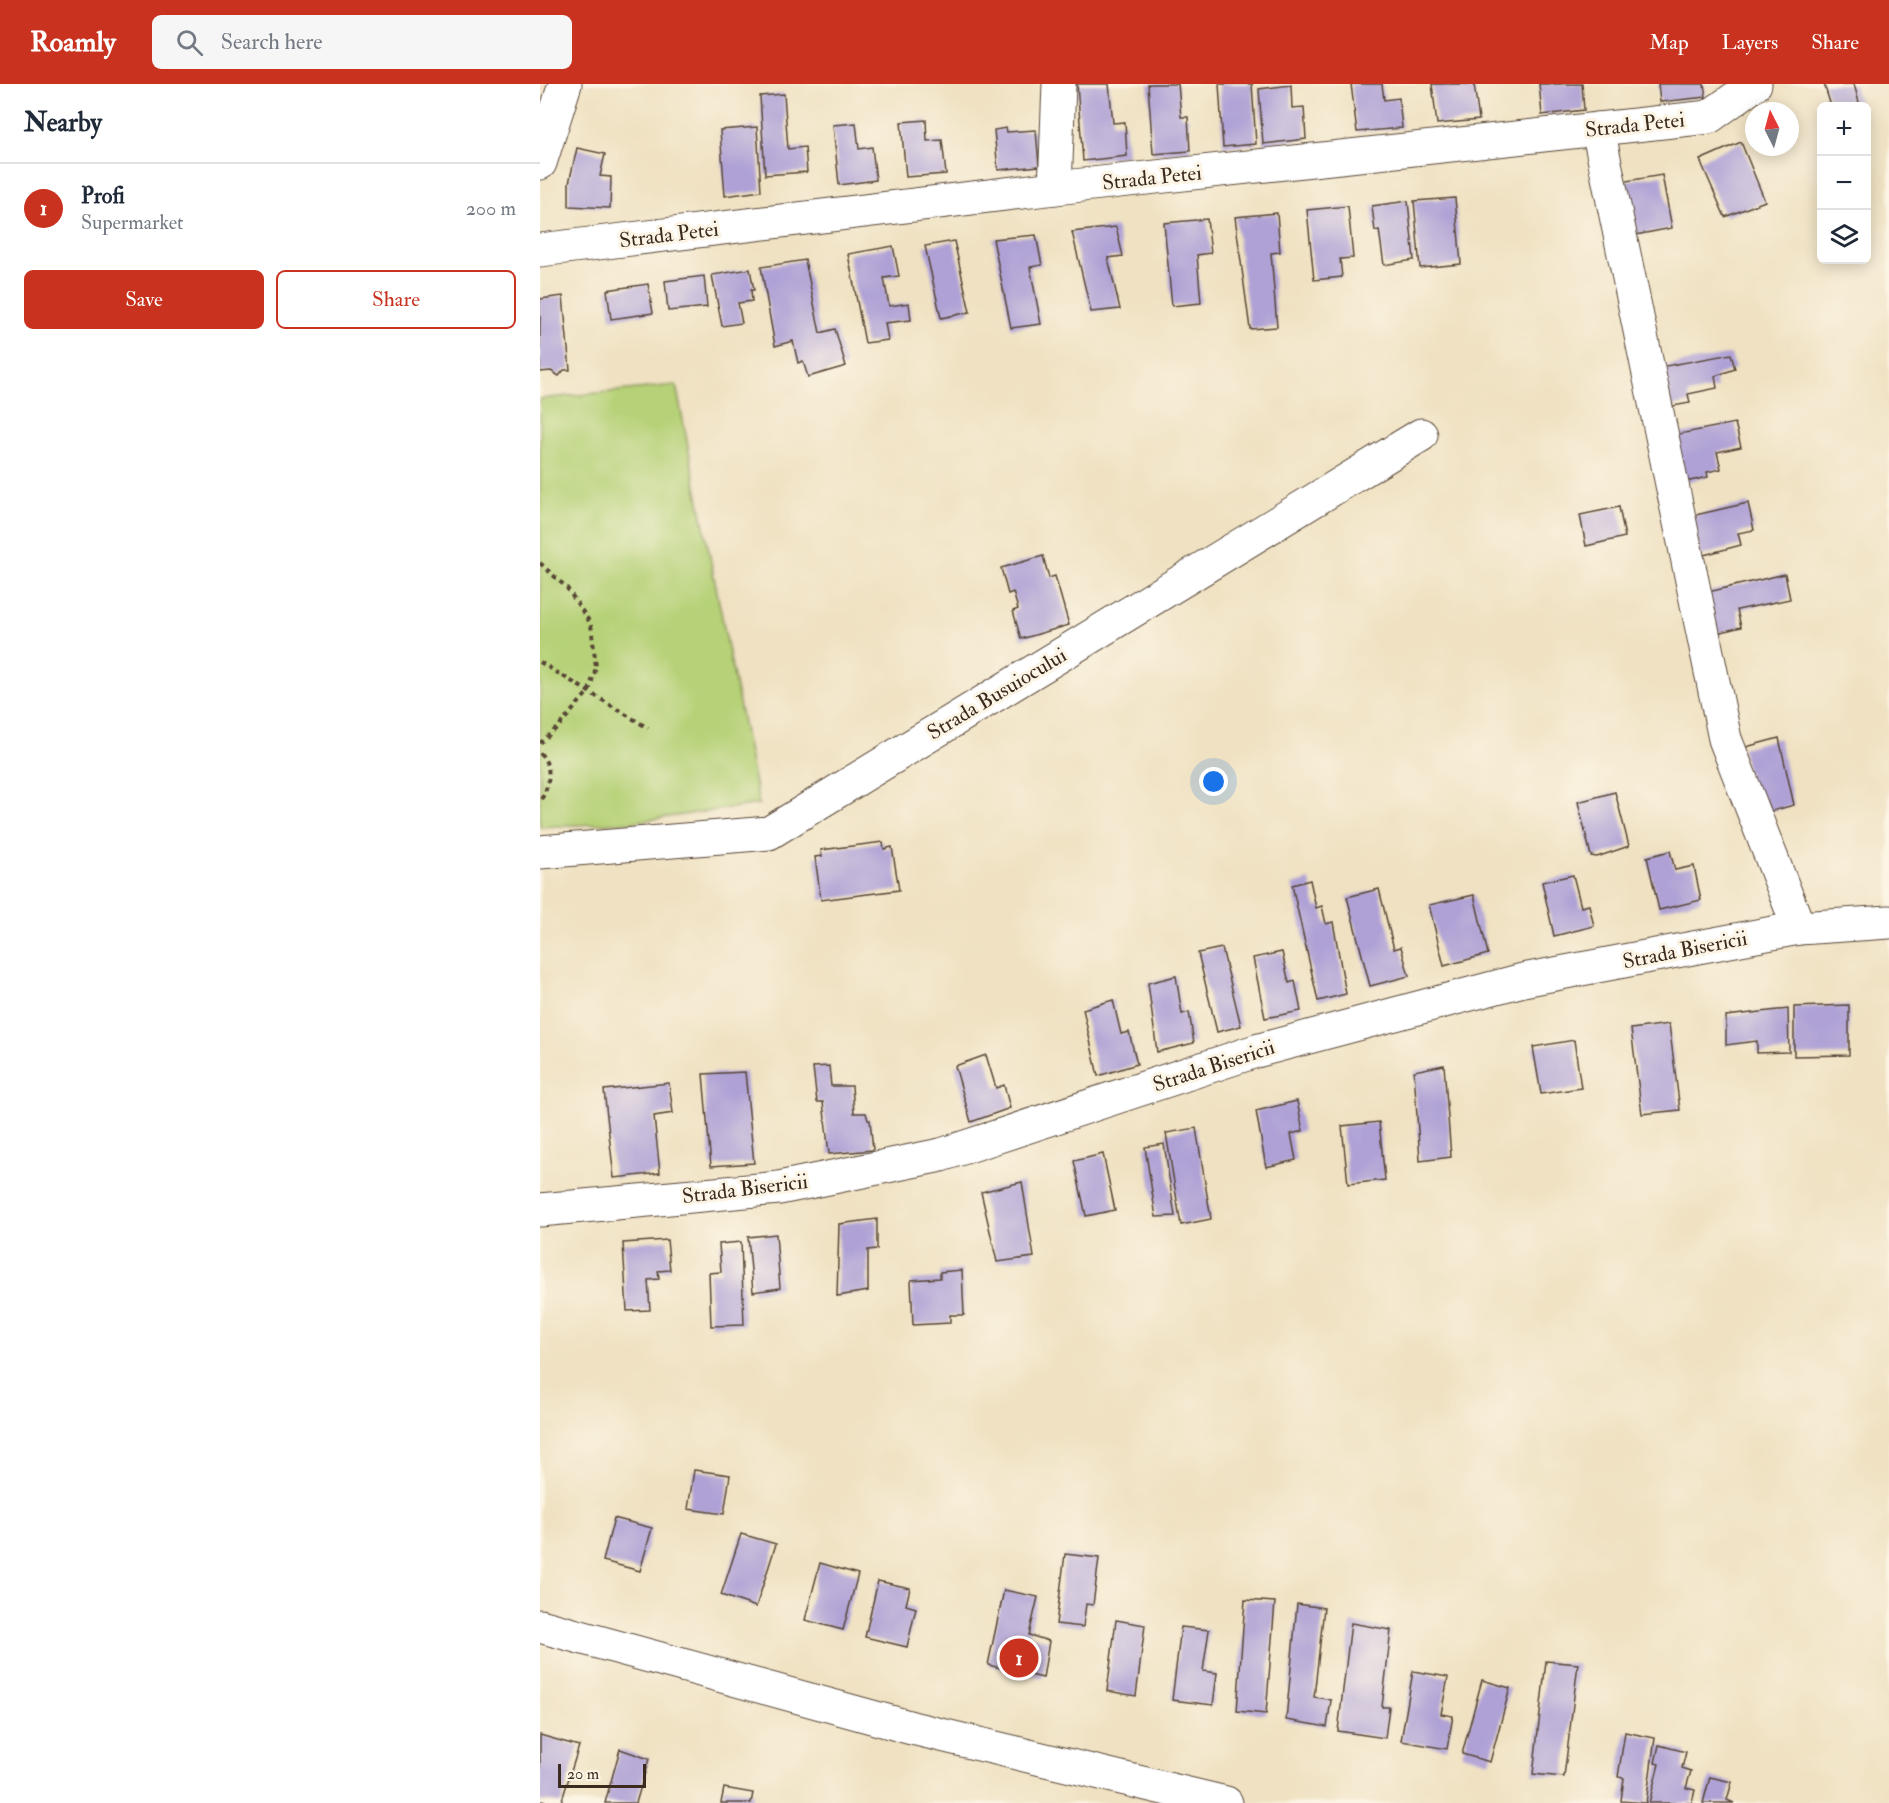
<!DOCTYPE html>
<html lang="en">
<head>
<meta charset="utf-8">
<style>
	:root { --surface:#fff; --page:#f6f6f7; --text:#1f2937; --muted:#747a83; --line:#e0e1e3; --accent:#c8321e }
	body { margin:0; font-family:"IM FELL Double Pica",serif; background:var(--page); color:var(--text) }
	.controls { position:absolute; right:18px; top:18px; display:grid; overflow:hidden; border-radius:9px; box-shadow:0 3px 15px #0003 }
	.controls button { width:54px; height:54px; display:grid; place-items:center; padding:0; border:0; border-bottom:2px solid var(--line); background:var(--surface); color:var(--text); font:30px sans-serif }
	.compass { position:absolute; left:1205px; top:18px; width:54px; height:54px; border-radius:50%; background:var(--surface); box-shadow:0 3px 15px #0003; rotate:354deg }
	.scale { position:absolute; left:18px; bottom:15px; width:88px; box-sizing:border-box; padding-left:6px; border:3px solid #3b2a1e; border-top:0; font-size:16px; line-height:21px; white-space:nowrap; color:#3b2a1e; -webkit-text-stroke:4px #fcf5e5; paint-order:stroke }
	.you { position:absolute; left:674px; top:698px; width:21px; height:21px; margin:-15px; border:4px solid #fff; border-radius:50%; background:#1a73e8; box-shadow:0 0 0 9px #1a73e833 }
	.badge { display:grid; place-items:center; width:39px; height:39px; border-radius:50%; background:var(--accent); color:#fff; font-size:20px; font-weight:700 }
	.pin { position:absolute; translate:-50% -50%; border:3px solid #fff; box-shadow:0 2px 6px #0006 }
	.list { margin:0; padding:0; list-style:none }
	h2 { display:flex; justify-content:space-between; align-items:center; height:78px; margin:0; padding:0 24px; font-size:26px }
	h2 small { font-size:20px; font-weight:400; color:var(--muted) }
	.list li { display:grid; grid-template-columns:39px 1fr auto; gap:18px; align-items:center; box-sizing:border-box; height:90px; padding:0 24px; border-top:2px solid var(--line) }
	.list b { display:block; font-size:22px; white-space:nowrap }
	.list p { margin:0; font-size:20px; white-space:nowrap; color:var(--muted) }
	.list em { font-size:20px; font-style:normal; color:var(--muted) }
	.actions { display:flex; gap:12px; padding:18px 24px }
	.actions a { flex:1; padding:14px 0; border:2px solid var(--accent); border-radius:9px; text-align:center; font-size:21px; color:var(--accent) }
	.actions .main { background:var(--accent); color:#fff }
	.icon { flex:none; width:33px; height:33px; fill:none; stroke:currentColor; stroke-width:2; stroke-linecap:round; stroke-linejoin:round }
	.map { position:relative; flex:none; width:1349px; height:1719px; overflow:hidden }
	header { display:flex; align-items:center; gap:36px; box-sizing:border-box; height:84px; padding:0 30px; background:var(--accent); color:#fff }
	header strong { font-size:28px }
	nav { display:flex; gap:33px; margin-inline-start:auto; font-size:21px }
	.search { width:420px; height:54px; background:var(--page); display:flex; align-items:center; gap:15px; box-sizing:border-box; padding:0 21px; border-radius:9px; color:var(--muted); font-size:22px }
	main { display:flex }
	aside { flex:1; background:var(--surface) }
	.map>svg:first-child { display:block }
	.green { fill:#b6d177; stroke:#787e4a; stroke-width:1.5 }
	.building { fill:#afa1d5 }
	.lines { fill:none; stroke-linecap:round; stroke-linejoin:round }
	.minor-casing { stroke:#564536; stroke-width:35 }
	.secondary-casing { stroke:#564536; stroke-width:35 }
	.path { stroke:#564536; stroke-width:4; stroke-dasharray:4.5 4.5; stroke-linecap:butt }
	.minor { stroke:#fff; stroke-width:33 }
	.secondary { stroke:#fff; stroke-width:33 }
	.labels { text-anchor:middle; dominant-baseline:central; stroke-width:6; stroke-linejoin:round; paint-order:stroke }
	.street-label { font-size:21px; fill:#3b2a1e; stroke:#fcf5e5 }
</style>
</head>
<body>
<header>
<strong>Roamly</strong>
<div class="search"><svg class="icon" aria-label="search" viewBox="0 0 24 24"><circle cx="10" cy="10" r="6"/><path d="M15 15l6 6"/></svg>Search here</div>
<nav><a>Map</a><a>Layers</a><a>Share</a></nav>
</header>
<main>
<aside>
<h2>Nearby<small></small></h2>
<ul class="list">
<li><span class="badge">1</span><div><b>Profi</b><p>Supermarket</p></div><em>200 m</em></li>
</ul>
<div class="actions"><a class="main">Save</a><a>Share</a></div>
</aside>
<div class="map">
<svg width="1349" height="1719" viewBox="0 0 1349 1719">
	<rect width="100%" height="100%" fill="#fcf5e5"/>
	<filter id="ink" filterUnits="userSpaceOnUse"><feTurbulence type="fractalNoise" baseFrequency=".0167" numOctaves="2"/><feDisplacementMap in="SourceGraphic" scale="12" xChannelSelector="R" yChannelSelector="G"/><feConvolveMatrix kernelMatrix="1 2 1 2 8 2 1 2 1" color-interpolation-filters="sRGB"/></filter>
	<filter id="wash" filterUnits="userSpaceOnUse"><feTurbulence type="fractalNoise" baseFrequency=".008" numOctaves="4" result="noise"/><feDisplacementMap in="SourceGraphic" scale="24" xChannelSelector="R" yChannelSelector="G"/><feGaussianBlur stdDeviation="1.35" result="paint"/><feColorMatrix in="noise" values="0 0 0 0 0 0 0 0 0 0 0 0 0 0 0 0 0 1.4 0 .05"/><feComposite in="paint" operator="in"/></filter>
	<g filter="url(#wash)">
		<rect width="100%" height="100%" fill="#efe1c1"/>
		<!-- green -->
		<polygon class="green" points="136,301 219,720 93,738 0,743 0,315"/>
		<g id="blocks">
			<!-- building -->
			<g class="building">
				<polygon points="537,0 569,0 573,39 585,38 587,72 543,77"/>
				<polygon points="608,0 638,0 641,33 648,33 650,67 613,70"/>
				<polygon points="679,0 712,0 716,60 683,63"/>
				<polygon points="811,0 842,0 844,16 859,14 862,44 817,48"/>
				<polygon points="892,0 934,0 939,36 897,40"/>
				<polygon points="999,0 1042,0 1044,26 1002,31"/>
				<polygon points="1118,0 1164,0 1166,13 1120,18"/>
				<polygon points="1284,0 1314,0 1320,22 1291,22"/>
				<polygon points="751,1 752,24 764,23 766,55 723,60 719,5"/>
				<polygon points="244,10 248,65 265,63 267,88 225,91 220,12"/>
				<polygon points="386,36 387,57 402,56 406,90 366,93 361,38"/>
				<polygon points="316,39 319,65 332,63 336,96 299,101 293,41"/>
				<polygon points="217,43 221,107 185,112 180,46"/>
				<polygon points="466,44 467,48 496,46 499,82 458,86 454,46"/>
				<polygon points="1201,58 1225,117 1185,133 1160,76"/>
				<polygon points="37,64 65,70 60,92 71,93 70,124 29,122 29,99"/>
				<polygon points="1122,91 1132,144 1090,152 1080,98"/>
				<polygon points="915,114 921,180 880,184 874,117"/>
				<polygon points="868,117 874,176 844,181 839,146 835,147 832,122"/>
				<polygon points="808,122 813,174 800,175 802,193 774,196 767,126"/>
				<polygon points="737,129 740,168 731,169 737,243 710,245 695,133"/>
				<polygon points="667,135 671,169 657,171 661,219 632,222 624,139"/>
				<polygon points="576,143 583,172 568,174 580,225 551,228 532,148"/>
				<polygon points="496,151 502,181 490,183 501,240 471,244 453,155"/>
				<polygon points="414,157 430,228 401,234 385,162"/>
				<polygon points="353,162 359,192 344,194 349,222 369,219 371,236 345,239 348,256 325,259 308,170"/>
				<polygon points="265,176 280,249 295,245 306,282 268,293 263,277 258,279 253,257 235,262 221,183"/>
				<polygon points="210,185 214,206 211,206 212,217 198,219 202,239 182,242 172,191"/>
				<polygon points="164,192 167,223 128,227 125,197"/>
				<polygon points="108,200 113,229 71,235 67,206"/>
				<polygon points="23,212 30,286 24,286 19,292 11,287 0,288 0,215"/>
				<polygon points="1191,270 1195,285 1175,292 1177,304 1148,310 1150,319 1128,323 1120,283"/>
				<polygon points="1195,339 1201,363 1177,368 1181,385 1167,388 1168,393 1145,398 1134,351"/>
				<polygon points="1208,419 1214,446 1198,449 1201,461 1160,472 1151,432"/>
				<polygon points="1079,423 1085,453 1046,462 1040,431"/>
				<polygon points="503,472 509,494 515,492 529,541 481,555 473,527 478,525 473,508 468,510 461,484"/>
				<polygon points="1245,490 1250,515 1197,526 1201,543 1177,549 1168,508"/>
				<polygon points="1239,654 1254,721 1217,731 1202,664"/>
				<polygon points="1075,708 1089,762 1057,773 1051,772 1038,718"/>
				<polygon points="343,758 344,765 352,763 359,806 281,816 275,773 282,772 281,766"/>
				<polygon points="1130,767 1135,786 1154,782 1161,816 1119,826 1107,773"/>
				<polygon points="1033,791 1041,823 1049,821 1054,842 1014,852 1002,798"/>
				<polygon points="770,796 776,824 782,822 786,840 793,838 806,910 778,917 752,801"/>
				<polygon points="839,805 854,865 861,863 869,892 830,902 807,813"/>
				<polygon points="934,811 948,870 904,882 889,821"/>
				<polygon points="682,864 701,942 677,948 658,869"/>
				<polygon points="742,868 749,899 755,897 761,927 725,934 713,874"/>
				<polygon points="636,892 642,930 649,928 654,959 617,968 608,899"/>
				<polygon points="573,916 581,950 589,948 597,980 558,992 543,925"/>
				<polygon points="1309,921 1309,971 1254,972 1254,923"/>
				<polygon points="1248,925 1249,968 1217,969 1217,957 1186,961 1186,932"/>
				<polygon points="1129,940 1140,1026 1102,1030 1091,945"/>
				<polygon points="1034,956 1041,1004 1001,1010 993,963"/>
				<polygon points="446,971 456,1004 464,1001 470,1024 431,1038 415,982"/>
				<polygon points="904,981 911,1073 880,1077 874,987"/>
				<polygon points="289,982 291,1002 312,1002 314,1029 326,1029 328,1036 330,1036 333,1066 289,1070 283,1018 277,1018 273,983"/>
				<polygon points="205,988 214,1079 171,1082 163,990"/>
				<polygon points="129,999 133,1029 114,1032 120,1089 74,1094 64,1006"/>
				<polygon points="757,1017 763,1047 751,1050 756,1076 726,1083 716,1027"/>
				<polygon points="839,1038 845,1096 808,1100 802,1042"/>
				<polygon points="656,1044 671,1135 641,1141 626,1049"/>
				<polygon points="624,1060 635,1132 616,1133 605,1063"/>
				<polygon points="563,1070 575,1126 546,1132 534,1077"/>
				<polygon points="482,1098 494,1173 457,1178 441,1108"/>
				<polygon points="337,1135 337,1165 328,1166 328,1207 297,1212 299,1140"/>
				<polygon points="236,1150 240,1204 213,1208 208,1153"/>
				<polygon points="127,1156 130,1186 118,1187 119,1195 108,1196 110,1226 87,1227 83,1159"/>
				<polygon points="201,1158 204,1241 171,1242 169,1189 181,1188 179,1160"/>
				<polygon points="422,1186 424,1231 410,1231 410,1239 373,1241 371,1196 400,1194 400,1188"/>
				<polygon points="154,1386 190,1391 184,1430 148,1425"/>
				<polygon points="74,1434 112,1444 100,1487 63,1477"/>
				<polygon points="201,1450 236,1460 216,1523 181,1511"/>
				<polygon points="525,1470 559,1474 553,1521 546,1520 543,1543 516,1540"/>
				<polygon points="280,1479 318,1490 303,1546 265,1536"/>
				<polygon points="338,1497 370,1504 366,1521 376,1524 367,1563 325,1553"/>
				<polygon points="464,1506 498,1513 489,1551 509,1557 503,1594 448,1581"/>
				<polygon points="705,1516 735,1518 726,1630 697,1627"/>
				<polygon points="757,1520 784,1524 774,1613 791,1616 787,1643 746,1636"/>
				<polygon points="576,1536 605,1541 596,1612 567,1607"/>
				<polygon points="811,1539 851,1546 842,1623 849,1623 845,1654 798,1647"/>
				<polygon points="641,1543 669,1546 663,1587 677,1589 673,1621 632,1616"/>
				<polygon points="1006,1577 1038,1580 1024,1693 993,1690"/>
				<polygon points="873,1587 908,1593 901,1630 913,1632 907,1665 861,1657"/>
				<polygon points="942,1596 970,1604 950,1678 922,1670"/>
				<polygon points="1085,1648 1115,1654 1106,1719 1081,1717 1084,1694 1078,1693"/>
				<polygon points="0,1651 39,1662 21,1719 0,1717"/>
				<polygon points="1119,1661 1146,1668 1142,1684 1151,1687 1146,1704 1155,1706 1152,1719 1109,1719 1119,1680 1115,1679"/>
				<polygon points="80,1665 109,1675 96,1719 65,1719"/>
				<polygon points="1170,1693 1192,1698 1187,1716 1194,1719 1163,1719"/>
				<polygon points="184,1704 213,1709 211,1719 181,1719"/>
			</g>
		</g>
	</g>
	<g filter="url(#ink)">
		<use href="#blocks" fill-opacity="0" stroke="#564536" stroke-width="1.5"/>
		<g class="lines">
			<!-- minor casing -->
			<g class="minor-casing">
				<g id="minor">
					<polyline points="1058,45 1185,655 1259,844"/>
					<polyline points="0,79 25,0"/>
					<polyline points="515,104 519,0"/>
					<polyline points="0,166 515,104 1169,33 1215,0"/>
					<polyline points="0,768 229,749 881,351"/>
					<polyline points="0,1126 239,1104 401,1071 716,967 983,896 1259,844 1349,838"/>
				</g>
			</g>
			<!-- secondary casing -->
			<g class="secondary-casing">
				<polyline id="secondary" points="0,1542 372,1644 686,1719"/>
			</g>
			<!-- path -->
			<g class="path">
				<polyline points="0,479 27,504 51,540 56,583 49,607 19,642 0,659"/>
				<polyline points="0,578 108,644"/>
				<path d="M 0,669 C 13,683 10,702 0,717"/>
			</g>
			<!-- minor -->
			<use href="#minor" class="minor"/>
			<!-- secondary -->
			<use href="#secondary" class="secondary"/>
		</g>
	</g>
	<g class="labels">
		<!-- street labels -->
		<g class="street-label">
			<text transform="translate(1095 41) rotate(-6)">Strada Petei</text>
			<text transform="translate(612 94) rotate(-6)">Strada Petei</text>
			<text transform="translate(129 151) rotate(-7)">Strada Petei</text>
			<text transform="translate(457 610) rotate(-31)">Strada Busuiocului</text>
			<text transform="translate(1145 866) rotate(-11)">Strada Bisericii</text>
			<text transform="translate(674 982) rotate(-18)">Strada Bisericii</text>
			<text transform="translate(205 1105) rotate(-7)">Strada Bisericii</text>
		</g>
	</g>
</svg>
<div class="controls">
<button>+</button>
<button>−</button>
<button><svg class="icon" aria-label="layers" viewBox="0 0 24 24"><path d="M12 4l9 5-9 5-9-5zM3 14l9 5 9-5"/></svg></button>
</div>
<svg class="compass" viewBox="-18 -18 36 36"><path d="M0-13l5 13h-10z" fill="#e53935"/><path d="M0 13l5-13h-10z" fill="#747a83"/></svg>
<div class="scale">20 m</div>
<div class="you"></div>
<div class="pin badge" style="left:479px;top:1574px">1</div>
</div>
</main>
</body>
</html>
